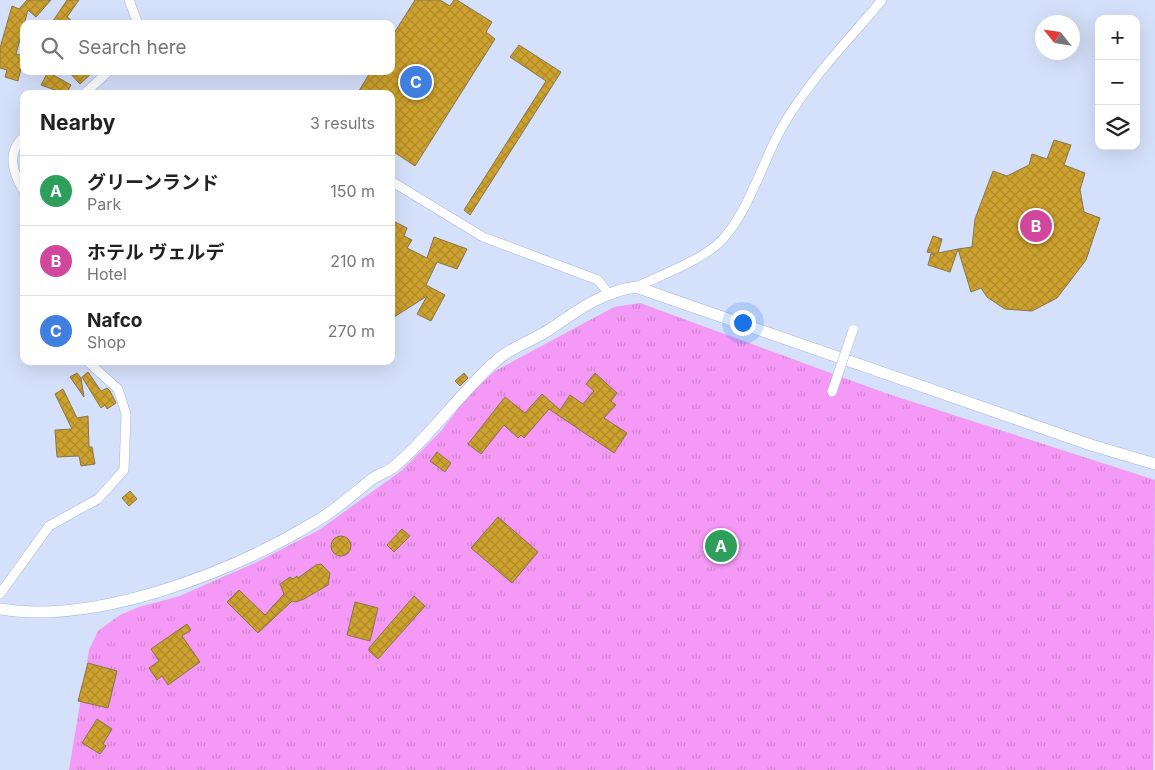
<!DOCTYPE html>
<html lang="en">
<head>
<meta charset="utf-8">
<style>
	:root { --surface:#fff; --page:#f6f6f6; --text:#222; --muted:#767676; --line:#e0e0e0; --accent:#6f5a2a }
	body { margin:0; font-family:Inter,"Noto Sans JP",sans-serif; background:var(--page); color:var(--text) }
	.controls { position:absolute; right:15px; top:15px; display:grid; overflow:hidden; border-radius:10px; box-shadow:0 5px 20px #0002 }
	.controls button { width:45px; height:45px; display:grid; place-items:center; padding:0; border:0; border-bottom:1px solid var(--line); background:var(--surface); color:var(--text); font:25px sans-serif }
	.compass { position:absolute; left:1035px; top:15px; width:45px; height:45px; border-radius:50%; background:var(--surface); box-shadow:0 5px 20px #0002; rotate:300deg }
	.you { position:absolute; left:742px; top:322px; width:18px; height:18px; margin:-12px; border:4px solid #fff; border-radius:50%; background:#1a73e8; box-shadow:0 0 0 8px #1a73e833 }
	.badge { display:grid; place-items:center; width:32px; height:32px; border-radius:50%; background:var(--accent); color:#fff; font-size:16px; font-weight:700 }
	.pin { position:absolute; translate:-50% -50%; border:2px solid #fff; box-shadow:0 1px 5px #0006 }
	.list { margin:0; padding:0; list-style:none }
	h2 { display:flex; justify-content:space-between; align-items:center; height:65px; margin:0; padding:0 20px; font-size:21px }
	h2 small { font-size:16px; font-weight:400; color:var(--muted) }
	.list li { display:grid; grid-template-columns:32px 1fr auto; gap:15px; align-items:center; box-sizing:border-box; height:70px; padding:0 20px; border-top:1px solid var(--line) }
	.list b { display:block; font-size:19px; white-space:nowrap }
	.list p { margin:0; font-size:16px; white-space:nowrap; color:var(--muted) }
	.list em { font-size:16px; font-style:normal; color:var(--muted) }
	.icon { flex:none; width:28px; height:28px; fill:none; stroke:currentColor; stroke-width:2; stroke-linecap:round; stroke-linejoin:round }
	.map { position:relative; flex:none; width:1155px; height:770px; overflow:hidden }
	.search { position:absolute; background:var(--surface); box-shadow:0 5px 20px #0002; left:20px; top:20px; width:375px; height:55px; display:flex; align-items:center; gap:12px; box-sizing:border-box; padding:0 18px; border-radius:10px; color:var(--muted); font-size:19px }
	.panel { position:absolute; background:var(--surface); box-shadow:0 5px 20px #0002; left:20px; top:90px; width:375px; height:275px; border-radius:10px }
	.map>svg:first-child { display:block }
	.park { fill:url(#park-tufts) }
	.building { fill:url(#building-cross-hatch); stroke:#87754c }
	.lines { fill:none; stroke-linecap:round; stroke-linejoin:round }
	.minor-casing { stroke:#a5b6e0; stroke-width:10 }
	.tertiary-casing { stroke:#a5b6e0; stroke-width:12 }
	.minor { stroke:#fff; stroke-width:9 }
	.tertiary { stroke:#fff; stroke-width:11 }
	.minor-bridge-casing { stroke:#a5b6e0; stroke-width:10; stroke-linecap:butt }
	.minor-bridge { stroke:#fff; stroke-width:9 }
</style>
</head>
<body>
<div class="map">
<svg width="1155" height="770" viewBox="0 0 1155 770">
	<defs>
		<pattern id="park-tufts" width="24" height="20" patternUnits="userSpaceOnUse" patternTransform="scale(1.25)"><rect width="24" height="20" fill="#f599f6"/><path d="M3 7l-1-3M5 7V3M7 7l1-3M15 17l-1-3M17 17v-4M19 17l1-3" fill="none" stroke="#d183d2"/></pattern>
		<pattern id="building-cross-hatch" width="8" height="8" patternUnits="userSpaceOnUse" patternTransform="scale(1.25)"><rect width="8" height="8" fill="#cea22f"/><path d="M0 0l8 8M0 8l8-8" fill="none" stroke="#af8a29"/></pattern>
	</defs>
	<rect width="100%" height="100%" fill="#d5e0fa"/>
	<!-- park -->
	<polygon class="park" points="640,303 885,393 1155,480 1153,770 69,770 89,650 98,631 120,615 139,607 180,596 216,580 257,562 319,530 401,471 441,431 469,395 495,371 614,307"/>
	<!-- building -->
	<g class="building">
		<polygon points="27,0 51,0 36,17 28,10 16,54 24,56 18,81 5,77 7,70 0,68 0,48 12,6 19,9"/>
		<polygon points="67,0 79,0 67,17 76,24 51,24"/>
		<polygon points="415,0 440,0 450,6 454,0 457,0 492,22 486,32 495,39 415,166 391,150 391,94 357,94 371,71 391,71 391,38"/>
		<polygon points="519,45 561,72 470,215 464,210 546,81 510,57"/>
		<polygon points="68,71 94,71 80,84"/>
		<polygon points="48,72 71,85 66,94 41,85"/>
		<polygon points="1054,140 1071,145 1064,165 1085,173 1080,190 1084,212 1100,218 1086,260 1057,298 1032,311 1005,309 987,297 981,288 971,292 958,249 972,247 975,219 993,171 1007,176 1029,165 1032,154 1047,159"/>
		<polygon points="391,220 407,228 404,236 412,240 407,248 427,258 434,237 467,249 457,269 437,262 426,285 445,295 431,321 417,314 427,296 391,319"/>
		<polygon points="933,236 942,239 938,253 958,249 950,272 928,265 931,254 935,254 927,252"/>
		<polygon points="88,372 101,391 107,388 110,391 116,403 107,409 105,405 101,408 82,377"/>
		<polygon points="77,373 81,378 84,397 70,377"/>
		<polygon points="464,373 468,378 460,386 455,381"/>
		<polygon points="595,373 617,393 611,401 616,405 604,418 627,433 614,453 549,409 524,438 521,435 518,438 504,425 481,454 468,444 505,397 525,413 542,394 560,410 570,395 583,404 594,391 586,384"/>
		<polygon points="63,389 77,418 88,416 89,447 92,447 95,464 81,466 79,456 57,457 55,430 72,429 55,394"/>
		<polygon points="437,452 451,463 445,472 430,461"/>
		<polygon points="130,491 137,499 129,506 122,498"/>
		<polygon points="498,517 538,552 512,583 471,548"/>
		<polygon points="402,529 410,536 394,552 387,545"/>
		<circle cx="341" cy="546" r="10"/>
		<polygon points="321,564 330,573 328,585 304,599 296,602 292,601 258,633 227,602 239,590 265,615 284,594 280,584 290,577 293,579 297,576 298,578 316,565"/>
		<polygon points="414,596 425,606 378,659 369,651 369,648"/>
		<polygon points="355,602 378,608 370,641 347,635"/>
		<polygon points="187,624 191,630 182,636 200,662 168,685 162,676 157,680 149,668 159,661 151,649"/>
		<polygon points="88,663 117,671 108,708 78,701"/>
		<polygon points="97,719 112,729 103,744 106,746 100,754 82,743"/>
	</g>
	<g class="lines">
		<!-- minor casing -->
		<g class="minor-casing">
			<g id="minor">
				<polyline points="129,0 138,24"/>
				<polyline points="84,94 109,71"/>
				<path d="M 24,137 C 6,152 13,174 24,191"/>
				<polyline points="391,181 483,237 598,280 609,294"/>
				<path d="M 636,287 C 661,275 703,260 722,240 C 749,211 762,163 781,129 C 808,81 847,42 882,0"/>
				<polyline points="0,594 49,526 98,499 124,470 126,414 118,389 87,361"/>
			</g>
		</g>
		<!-- tertiary casing -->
		<g class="tertiary-casing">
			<path id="tertiary" d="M 0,609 C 97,625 232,572 315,522 C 336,510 353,494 372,479 C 379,474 388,472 395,466 C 432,434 460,393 497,360 C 513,346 535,340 552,328 C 577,310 605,291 636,287 L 1091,445 L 1155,464"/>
		</g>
		<!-- minor -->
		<use href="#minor" class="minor"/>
		<!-- tertiary -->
		<use href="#tertiary" class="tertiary"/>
		<!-- minor-bridge casing -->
		<g class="minor-bridge-casing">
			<polyline id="minor-bridge" points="832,392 853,330"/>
		</g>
		<!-- minor-bridge -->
		<use href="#minor-bridge" class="minor-bridge"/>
	</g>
</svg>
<div class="controls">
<button>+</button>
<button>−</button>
<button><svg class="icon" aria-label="layers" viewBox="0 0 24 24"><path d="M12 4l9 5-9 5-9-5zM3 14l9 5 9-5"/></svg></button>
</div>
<svg class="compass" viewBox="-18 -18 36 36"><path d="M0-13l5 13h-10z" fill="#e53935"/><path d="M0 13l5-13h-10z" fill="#767676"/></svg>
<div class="you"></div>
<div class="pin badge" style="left:721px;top:546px;background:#2e9e5b">A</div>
<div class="pin badge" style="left:1036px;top:226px;background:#d1479c">B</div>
<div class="pin badge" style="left:416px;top:82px;background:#3f7fe0">C</div>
<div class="search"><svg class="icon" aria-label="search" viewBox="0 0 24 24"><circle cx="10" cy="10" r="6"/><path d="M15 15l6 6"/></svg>Search here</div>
<section class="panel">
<h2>Nearby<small>3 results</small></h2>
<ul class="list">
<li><span class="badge" style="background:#2e9e5b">A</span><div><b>グリーンランド</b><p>Park</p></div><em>150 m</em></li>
<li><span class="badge" style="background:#d1479c">B</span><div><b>ホテル ヴェルデ</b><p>Hotel</p></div><em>210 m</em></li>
<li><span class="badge" style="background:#3f7fe0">C</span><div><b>Nafco</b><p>Shop</p></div><em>270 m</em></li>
</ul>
</section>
</div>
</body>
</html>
